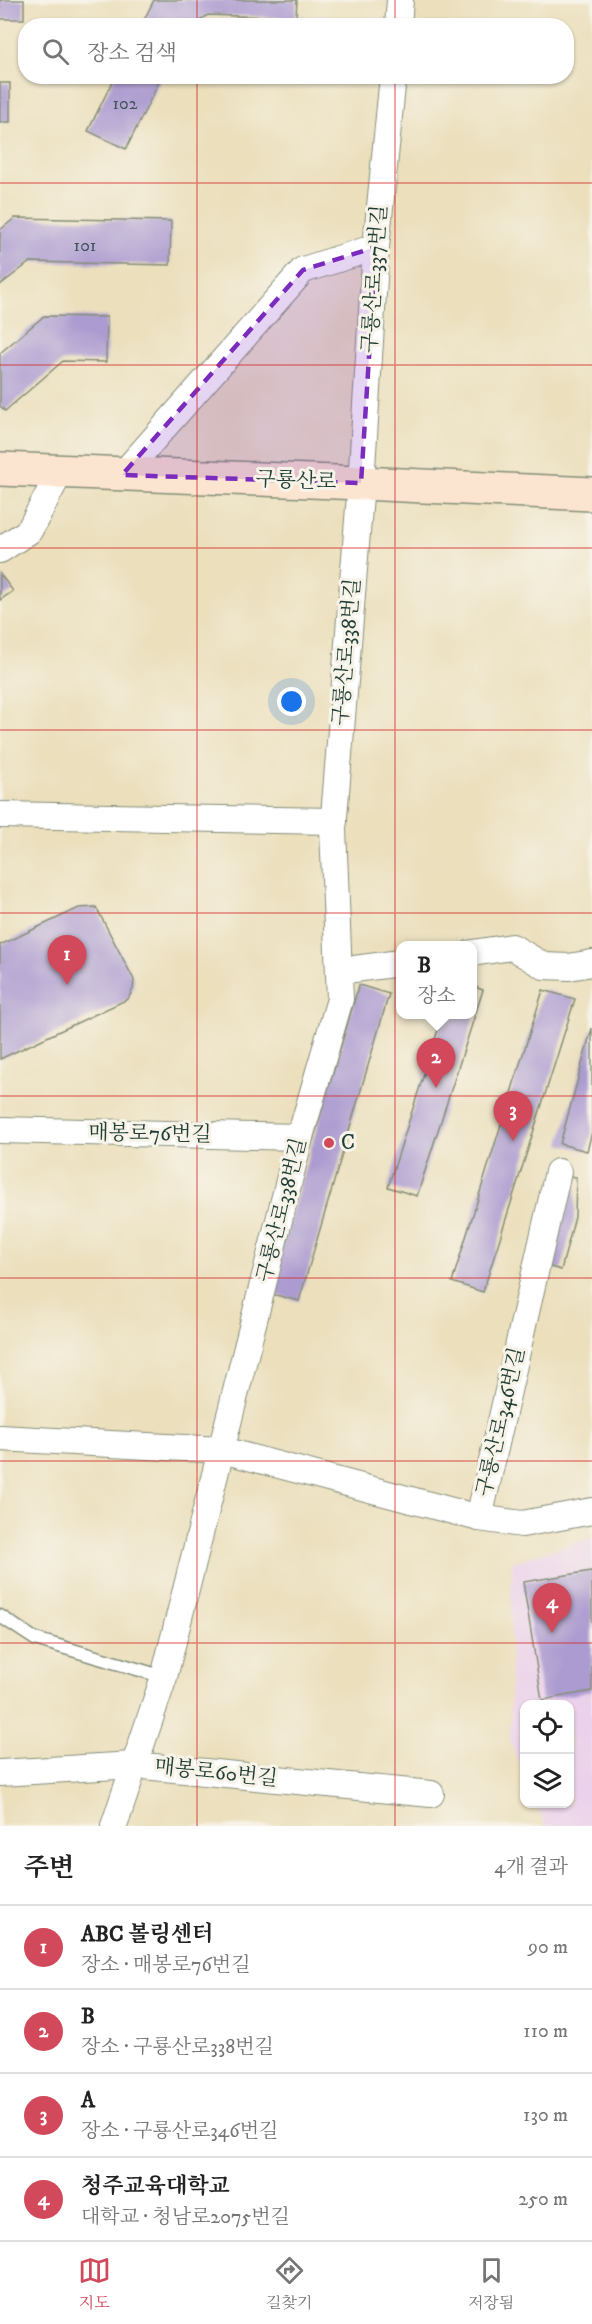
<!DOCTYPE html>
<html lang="ko">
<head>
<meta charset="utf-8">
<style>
	:root { --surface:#fff; --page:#f6f6f6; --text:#222; --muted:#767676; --line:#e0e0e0; --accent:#d1495b }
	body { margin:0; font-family:"IM FELL DW Pica","Noto Serif KR",serif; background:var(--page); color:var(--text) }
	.controls { position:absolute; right:18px; bottom:18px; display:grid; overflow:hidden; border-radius:12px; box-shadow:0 2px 4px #0004 }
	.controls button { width:54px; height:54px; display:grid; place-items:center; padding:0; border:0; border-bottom:2px solid var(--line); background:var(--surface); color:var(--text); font:30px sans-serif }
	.you { position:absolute; left:292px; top:702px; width:21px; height:21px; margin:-15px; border:4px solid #fff; border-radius:50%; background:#1a73e8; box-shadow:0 0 0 9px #1a73e833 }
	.badge { display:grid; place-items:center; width:39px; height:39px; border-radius:50%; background:var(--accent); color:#fff; font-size:20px; font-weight:700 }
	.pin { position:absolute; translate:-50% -50px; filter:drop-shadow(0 2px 3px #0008) }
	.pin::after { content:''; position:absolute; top:32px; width:21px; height:18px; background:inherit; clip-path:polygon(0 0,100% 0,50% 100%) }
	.popup { position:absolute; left:396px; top:941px; width:81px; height:78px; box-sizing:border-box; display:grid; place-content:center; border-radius:12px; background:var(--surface); filter:drop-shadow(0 2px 4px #0005); font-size:20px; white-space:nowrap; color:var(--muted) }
	.popup b { font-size:22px; color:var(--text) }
	.popup::after { content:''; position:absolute; left:50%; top:100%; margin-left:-12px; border:12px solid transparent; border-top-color:var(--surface) }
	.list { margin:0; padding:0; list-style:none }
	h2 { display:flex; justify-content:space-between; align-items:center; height:78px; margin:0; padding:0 24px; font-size:26px }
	h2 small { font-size:20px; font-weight:400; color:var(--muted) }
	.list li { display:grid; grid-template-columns:39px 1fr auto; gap:18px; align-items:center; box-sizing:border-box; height:84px; padding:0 24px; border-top:2px solid var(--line) }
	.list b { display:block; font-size:22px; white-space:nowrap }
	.list p { margin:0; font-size:20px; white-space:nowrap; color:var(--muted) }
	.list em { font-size:20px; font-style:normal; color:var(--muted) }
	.icon { flex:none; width:33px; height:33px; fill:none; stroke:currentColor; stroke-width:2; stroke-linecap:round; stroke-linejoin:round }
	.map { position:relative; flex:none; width:592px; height:1826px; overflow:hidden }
	.search { position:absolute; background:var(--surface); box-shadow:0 2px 4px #0004; left:18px; right:18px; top:18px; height:66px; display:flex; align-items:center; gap:15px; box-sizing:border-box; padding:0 21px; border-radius:24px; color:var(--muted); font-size:22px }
	.sheet { height:414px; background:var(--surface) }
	nav { display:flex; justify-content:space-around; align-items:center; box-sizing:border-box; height:84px; border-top:2px solid var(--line); background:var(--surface); font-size:16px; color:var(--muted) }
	nav a { display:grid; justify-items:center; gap:3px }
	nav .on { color:var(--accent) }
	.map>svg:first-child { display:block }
	.built { fill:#ebd1eb }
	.building { fill:#ac9bd0 }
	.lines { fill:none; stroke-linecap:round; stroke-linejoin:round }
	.lane-casing { stroke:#858e78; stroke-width:15 }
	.street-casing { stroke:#858e78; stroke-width:28 }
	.secondary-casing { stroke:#858e78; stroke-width:36 }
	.lane { stroke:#fff; stroke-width:12 }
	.street { stroke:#fff; stroke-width:26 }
	.secondary { stroke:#fce5d0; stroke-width:33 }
	.marked { fill:#7b2cbf; fill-opacity:0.2; stroke:#7b2cbf; stroke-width:4.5; stroke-dasharray:12 8; stroke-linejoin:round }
	.grid { fill:none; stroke:#d62828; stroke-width:1.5; stroke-opacity:0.55 }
	.poi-dot { fill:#d1495b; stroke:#f7f3e8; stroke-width:2 }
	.labels { text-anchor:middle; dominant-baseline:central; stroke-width:6; stroke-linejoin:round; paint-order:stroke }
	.number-label { font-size:18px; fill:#42545b }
	.street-label { font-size:21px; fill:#1f3d34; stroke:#f7f3e8 }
	.poi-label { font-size:21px; fill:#1f3d34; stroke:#f7f3e8; text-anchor:start }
</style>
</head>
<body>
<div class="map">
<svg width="592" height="1826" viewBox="0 0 592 1826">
	<rect width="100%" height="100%" fill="#f7f3e8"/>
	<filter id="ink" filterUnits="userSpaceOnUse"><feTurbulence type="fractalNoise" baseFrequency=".0167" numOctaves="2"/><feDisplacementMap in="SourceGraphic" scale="12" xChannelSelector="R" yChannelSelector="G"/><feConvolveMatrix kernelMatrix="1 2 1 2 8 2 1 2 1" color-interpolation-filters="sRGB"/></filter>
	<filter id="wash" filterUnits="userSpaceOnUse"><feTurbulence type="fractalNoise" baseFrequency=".008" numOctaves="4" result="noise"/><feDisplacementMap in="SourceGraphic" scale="24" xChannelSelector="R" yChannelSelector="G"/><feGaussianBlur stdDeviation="1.35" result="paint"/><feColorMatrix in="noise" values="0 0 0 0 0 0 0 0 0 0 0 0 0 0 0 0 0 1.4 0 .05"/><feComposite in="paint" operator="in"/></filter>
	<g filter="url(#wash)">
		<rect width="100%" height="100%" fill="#ebdfbc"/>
		<!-- built -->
		<polygon class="built" points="592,1538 592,1826 546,1826 536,1804 570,1804 570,1704 524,1704 524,1775 510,1740 512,1562"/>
		<g id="blocks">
			<!-- building -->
			<g class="building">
				<rect x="0" y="0" width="24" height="19"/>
				<polygon points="154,0 297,0 296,18 208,15 192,26 141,26"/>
				<polygon points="115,76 162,76 126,149 88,131"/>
				<rect x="0" y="83" width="10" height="39"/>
				<polygon points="15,218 171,221 170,265 30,262 0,285 0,230"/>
				<polygon points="44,316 107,317 106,362 63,361 5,411 0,406 0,353"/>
				<polygon points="0,574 13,591 0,600"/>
				<polygon points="96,907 134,980 133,989 128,999 0,1059 0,945 79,908"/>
				<polygon points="359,985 389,994 299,1301 268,1293"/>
				<polygon points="472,986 483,990 417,1196 388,1187 443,1014 472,1014"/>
				<polygon points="543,990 575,999 483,1292 452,1282"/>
				<polygon points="592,1028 592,1132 587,1151 560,1144"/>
				<polygon points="564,1176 576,1177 575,1217 561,1270 540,1264"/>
				<polygon points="592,1571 592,1691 542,1700 523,1582"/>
			</g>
		</g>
	</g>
	<g filter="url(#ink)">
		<use href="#blocks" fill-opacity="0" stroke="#858e78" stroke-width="1.5"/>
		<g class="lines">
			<!-- lane casing -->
			<g class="lane-casing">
				<polyline id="lane" points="0,1616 35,1639 164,1677"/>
			</g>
			<!-- street casing -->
			<g class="street-casing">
				<g id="street">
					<polyline points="398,26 400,0"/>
					<polyline points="122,475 303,270 376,247"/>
					<polyline points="0,550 29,531 60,472"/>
					<polyline points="0,815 334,821"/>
					<polyline points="472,953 512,947 544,966 569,967 592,963"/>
					<polyline points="339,971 400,963"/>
					<polyline points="0,1130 300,1137"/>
					<polyline points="0,1438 222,1450 479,1518 558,1172"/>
					<polyline points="479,1518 522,1524 592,1511"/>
					<polyline points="0,1773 133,1765 431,1794"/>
					<polyline points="114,1826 164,1677 300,1137 340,999 333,829 361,483 376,247 393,76"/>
				</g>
			</g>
			<!-- secondary casing -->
			<g class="secondary-casing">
				<polyline id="secondary" points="0,469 361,483 592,494"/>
			</g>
			<!-- lane -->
			<use href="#lane" class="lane"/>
			<!-- street -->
			<use href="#street" class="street"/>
			<!-- secondary -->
			<use href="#secondary" class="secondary"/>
		</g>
	</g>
	<!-- marked area -->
	<path class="marked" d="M 376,247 L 361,483 L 122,475 L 303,270 Z"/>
	<!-- grid -->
	<path class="grid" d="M 197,0 L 197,26M 395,0 L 395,26M 197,76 L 197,1826M 395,76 L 395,1826M 0,183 L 592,183M 0,365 L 592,365M 0,548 L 592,548M 0,730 L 592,730M 0,913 L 592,913M 0,1096 L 592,1096M 0,1278 L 592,1278M 0,1461 L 592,1461M 0,1643 L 592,1643"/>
	<!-- markers -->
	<circle class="poi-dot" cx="329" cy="1143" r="6"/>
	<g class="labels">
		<!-- number labels -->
		<g class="number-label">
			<text x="125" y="104">102</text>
			<text x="85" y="246">101</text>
		</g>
		<!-- street labels -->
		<g class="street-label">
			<text transform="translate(375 279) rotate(-86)">구룡산로337번길</text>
			<text transform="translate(296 481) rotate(2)">구룡산로</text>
			<text transform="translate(347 652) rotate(-85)">구룡산로338번길</text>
			<text transform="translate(150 1134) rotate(1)">매봉로76번길</text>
			<text transform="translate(282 1210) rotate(-76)">구룡산로338번길</text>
			<text transform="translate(501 1422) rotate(-77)">구룡산로346번길</text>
			<text transform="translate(216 1773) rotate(6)">매봉로60번길</text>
		</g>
		<!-- poi labels -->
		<g class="poi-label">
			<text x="341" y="1143">C</text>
		</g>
	</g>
</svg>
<div class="controls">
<button><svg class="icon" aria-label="locate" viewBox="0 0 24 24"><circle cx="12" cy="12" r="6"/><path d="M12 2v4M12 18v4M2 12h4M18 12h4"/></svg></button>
<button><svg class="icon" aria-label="layers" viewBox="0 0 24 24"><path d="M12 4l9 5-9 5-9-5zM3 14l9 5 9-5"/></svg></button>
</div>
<div class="you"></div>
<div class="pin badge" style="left:67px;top:985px">1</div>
<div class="pin badge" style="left:436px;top:1088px">2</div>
<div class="popup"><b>B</b>장소</div>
<div class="pin badge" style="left:513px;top:1141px">3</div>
<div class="pin badge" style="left:552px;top:1633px">4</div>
<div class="search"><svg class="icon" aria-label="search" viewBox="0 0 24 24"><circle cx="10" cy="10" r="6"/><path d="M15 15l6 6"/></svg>장소 검색</div>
</div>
<section class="sheet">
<h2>주변<small>4개 결과</small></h2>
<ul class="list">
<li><span class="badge">1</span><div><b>ABC 볼링센터</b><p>장소 · 매봉로76번길</p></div><em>90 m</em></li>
<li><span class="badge">2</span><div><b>B</b><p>장소 · 구룡산로338번길</p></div><em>110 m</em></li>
<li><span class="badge">3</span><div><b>A</b><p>장소 · 구룡산로346번길</p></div><em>130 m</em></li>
<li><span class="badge">4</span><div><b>청주교육대학교</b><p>대학교 · 청남로2075번길</p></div><em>250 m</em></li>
</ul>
</section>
<nav>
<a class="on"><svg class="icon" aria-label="map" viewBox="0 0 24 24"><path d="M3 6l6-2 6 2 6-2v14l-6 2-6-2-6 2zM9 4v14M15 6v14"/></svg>지도</a>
<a><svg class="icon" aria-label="directions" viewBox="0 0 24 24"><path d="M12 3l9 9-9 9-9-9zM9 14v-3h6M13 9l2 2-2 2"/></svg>길찾기</a>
<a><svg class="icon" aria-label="saved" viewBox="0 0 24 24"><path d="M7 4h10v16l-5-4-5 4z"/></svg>저장됨</a>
</nav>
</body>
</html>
